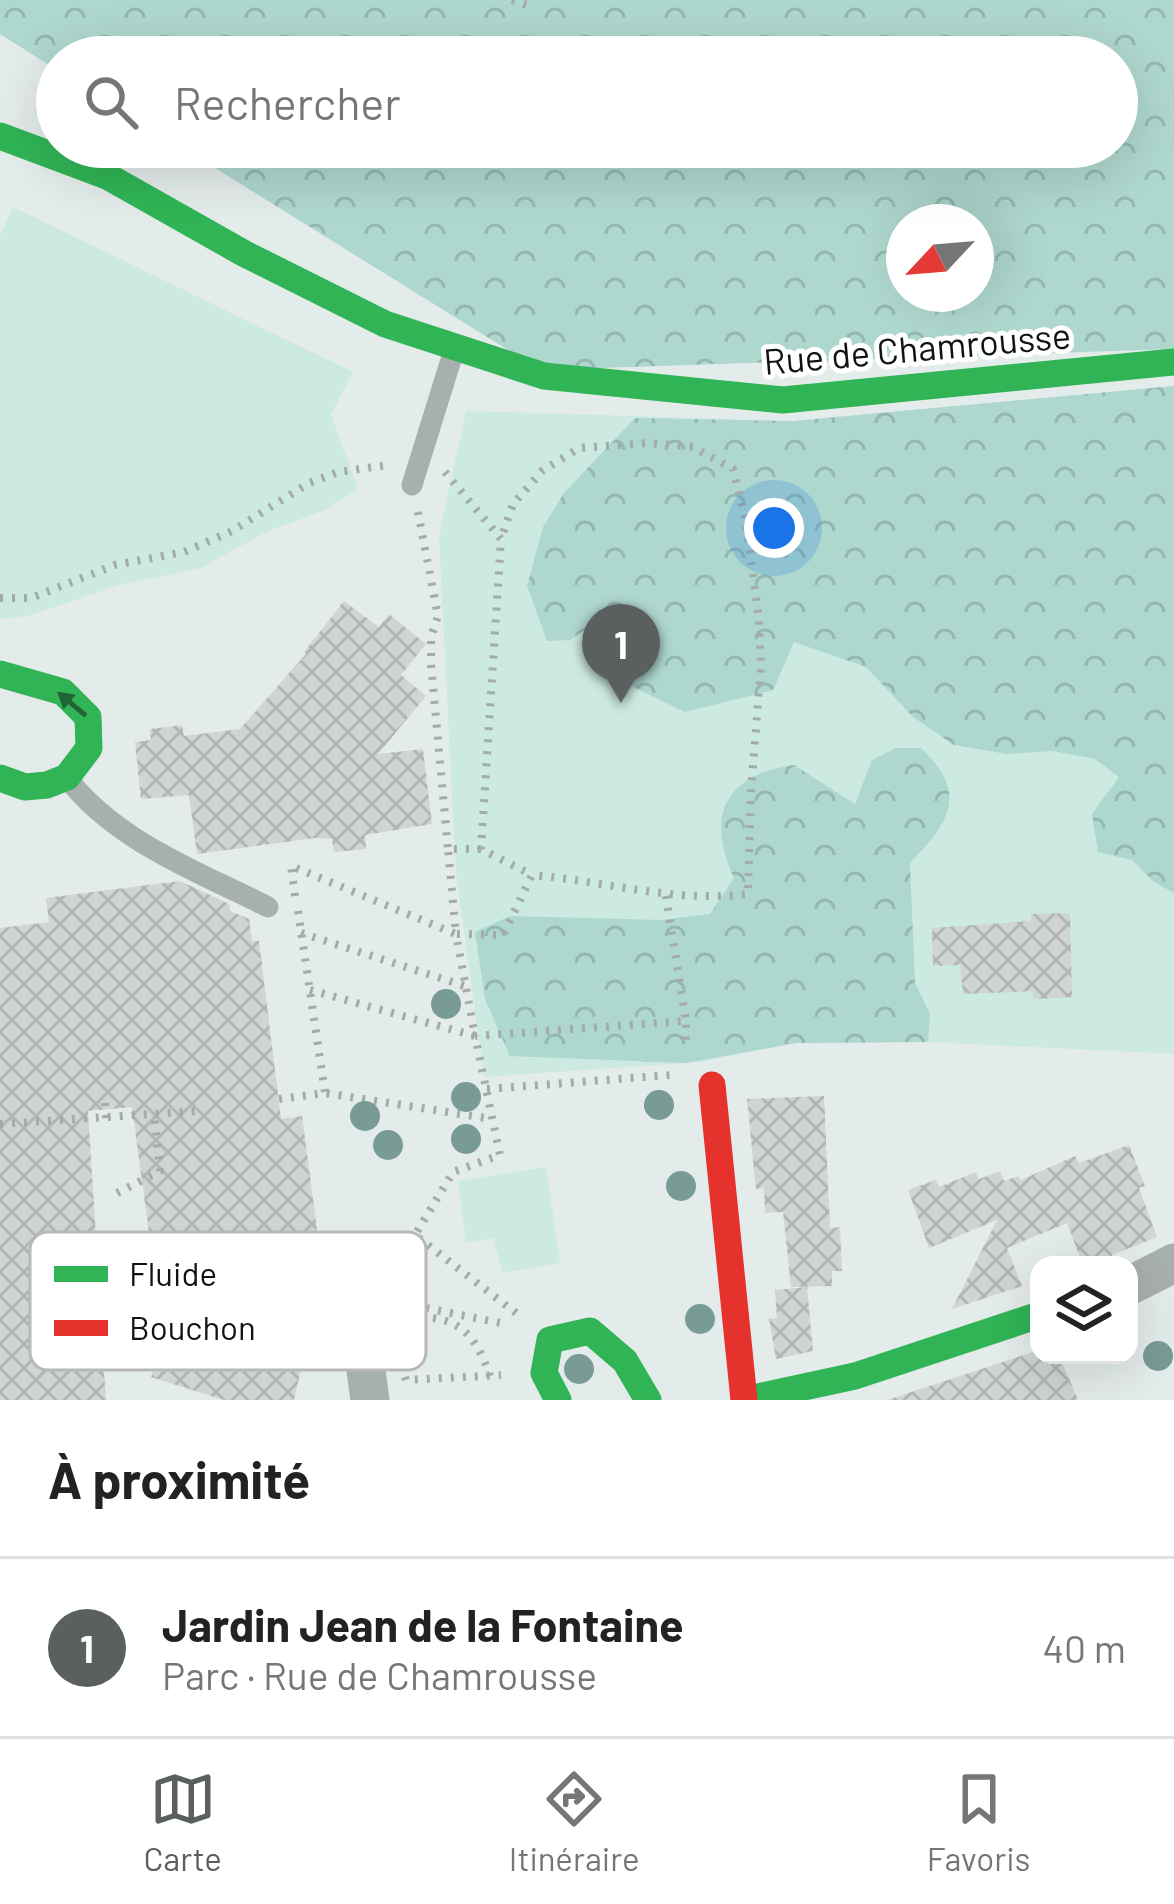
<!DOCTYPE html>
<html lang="fr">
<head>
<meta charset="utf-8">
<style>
	:root { --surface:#fff; --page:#f6f6f6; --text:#222; --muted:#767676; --line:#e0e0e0; --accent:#5a605f }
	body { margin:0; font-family:Barlow,sans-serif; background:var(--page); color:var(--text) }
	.controls { position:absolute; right:36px; bottom:36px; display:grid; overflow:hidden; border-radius:24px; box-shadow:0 12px 48px #0002 }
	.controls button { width:108px; height:108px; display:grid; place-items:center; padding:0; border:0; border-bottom:3px solid var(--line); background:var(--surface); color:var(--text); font:60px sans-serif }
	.compass { position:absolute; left:886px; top:204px; width:108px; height:108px; border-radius:50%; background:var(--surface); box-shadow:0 12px 48px #0002; rotate:244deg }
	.you { position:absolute; left:774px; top:528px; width:42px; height:42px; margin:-30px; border:9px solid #fff; border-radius:50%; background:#1a73e8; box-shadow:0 0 0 18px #1a73e833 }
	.badge { display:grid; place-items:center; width:78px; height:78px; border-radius:50%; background:var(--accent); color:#fff; font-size:39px; font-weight:700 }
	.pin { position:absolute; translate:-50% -99px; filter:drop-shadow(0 3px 6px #0008) }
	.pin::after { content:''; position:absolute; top:63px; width:42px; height:36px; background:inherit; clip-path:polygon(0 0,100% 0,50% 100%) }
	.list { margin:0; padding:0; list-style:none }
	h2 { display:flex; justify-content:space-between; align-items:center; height:156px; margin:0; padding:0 48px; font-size:51px }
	h2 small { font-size:39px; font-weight:400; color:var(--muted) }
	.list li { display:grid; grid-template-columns:78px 1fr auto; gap:36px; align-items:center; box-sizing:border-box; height:180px; padding:0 48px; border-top:3px solid var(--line) }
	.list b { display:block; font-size:45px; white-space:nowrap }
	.list p { margin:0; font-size:39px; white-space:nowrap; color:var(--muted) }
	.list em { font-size:39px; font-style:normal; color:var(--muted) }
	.icon { flex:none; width:66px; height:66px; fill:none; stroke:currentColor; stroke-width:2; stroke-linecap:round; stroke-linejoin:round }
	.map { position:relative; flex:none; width:1174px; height:1400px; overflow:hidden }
	.search { position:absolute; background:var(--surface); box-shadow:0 12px 48px #0002; left:36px; right:36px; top:36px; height:132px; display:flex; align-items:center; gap:30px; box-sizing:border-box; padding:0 42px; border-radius:66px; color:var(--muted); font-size:45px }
	.sheet { height:336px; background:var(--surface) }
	nav { display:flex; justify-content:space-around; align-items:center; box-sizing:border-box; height:168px; border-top:3px solid var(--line); background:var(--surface); font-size:33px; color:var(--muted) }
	nav a { display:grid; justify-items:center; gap:6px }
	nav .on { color:var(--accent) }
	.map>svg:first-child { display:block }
	.green { fill:#cce9e2 }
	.forest { fill:url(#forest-crowns); fill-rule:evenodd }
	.building { fill:url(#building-cross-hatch) }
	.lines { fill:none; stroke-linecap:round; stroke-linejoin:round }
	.path { stroke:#a4acaa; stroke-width:8; stroke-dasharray:3 9; stroke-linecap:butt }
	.lane { stroke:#a8b0af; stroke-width:21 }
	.street { stroke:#a8b0af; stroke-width:39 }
	.fast { stroke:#30b455; stroke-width:27 }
	.jam { stroke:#e5322d; stroke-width:27 }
	.tree { fill:#799b95 }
	.oneway { fill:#206434 }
	.labels { text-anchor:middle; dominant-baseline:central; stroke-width:10; stroke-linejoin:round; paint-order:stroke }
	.street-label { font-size:36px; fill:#0f1413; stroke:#fff }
	.key { fill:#fff; stroke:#b7b8b8; stroke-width:3 }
	.key-label { font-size:33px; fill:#0f1413 }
</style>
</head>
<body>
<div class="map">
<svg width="1174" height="1400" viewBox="0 0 1174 1400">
	<defs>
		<pattern id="forest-crowns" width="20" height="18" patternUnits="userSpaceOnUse" patternTransform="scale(3)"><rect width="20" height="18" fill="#aed7ce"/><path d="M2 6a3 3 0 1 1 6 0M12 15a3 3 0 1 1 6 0" fill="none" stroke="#94b8b0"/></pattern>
		<pattern id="building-cross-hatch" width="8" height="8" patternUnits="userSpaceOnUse" patternTransform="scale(3)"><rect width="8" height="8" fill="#cfd5d4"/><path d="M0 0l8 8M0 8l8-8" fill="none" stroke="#b1b6b5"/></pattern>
	</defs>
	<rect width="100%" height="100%" fill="#e4eceb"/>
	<!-- green -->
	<g class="green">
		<polygon points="13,207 353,372 331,415 358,489 324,510 264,533 201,568 119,585 28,616 0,619 0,235"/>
		<polygon points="1174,386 1174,1054 928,1042 796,1043 700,1062 484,1077 456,873 439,536 466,411 793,421"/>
		<polygon points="546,1167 560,1263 503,1273 493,1238 466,1243 458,1181"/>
	</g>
	<!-- forest -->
	<g class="forest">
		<path d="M 0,0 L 1174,0 L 1174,349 L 540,370 L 181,147 L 1117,147 L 1117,57 L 57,57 L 57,70 L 0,34 ZM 904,222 L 976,222 L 976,294 L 904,294 Z"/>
		<polygon points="1174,386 1174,893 1154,882 1132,860 1098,852 1092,814 1119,777 1095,759 1053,751 1007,754 954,745 913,717 866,667 794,642 773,690 685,712 631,686 638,620 599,621 570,640 547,641 527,586 543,527 564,493 635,418 793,421"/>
		<path d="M 896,748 L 921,748 C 969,793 950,822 910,863 L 915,983 L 930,1014 L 928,1042 L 796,1043 L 686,1063 L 510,1056 L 485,999 L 475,932 L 510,916 L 661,920 L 710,914 L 734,878 C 705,815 725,775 794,765 L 855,804 L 872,760 Z"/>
	</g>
	<!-- building -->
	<g class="building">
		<polygon points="344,601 379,627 389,614 426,644 401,675 426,696 378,754 423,749 432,824 365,835 366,849 334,852 332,839 315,838 197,854 189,795 141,799 135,742 151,740 150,729 182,725 184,736 240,729 306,654 304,652"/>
		<polygon points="180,881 229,904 230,911 249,919 252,941 259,941 281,1119 302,1116 317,1229 286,1345 305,1351 294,1400 224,1400 151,1377 161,1346 193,1356 215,1283 157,1292 132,1107 88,1111 100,1300 42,1309 101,1328 106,1400 0,1400 0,928 49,922 46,898"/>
		<polygon points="1070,913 1072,997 1033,999 1033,991 963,994 960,965 933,966 932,928 1031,921 1031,914"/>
		<polygon points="824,1096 830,1228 840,1227 842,1271 832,1271 832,1286 791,1287 783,1212 765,1213 764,1188 756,1189 747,1099"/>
		<polygon points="1129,1145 1145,1186 1139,1188 1157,1237 1112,1255 1116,1265 1083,1265 1067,1223 1007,1248 1022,1286 952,1309 997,1220 929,1248 908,1190 936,1180 939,1187 976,1172 979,1179 1000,1171 1004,1181 1019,1176 1021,1180 1075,1156 1079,1163"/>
		<polygon points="807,1287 813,1351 776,1359 769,1319 777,1318 775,1290"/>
		<polygon points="1039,1350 1039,1355 1059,1355 1078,1400 887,1400"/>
	</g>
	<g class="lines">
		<!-- path -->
		<g class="path">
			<polyline points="512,0 527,5"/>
			<polyline points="445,472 501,539 481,849 532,875"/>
			<polyline points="418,512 438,616 431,637 431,664 448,849"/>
			<polyline points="0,598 31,598 115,565 184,552 232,531 309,483 338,472 388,465"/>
			<polyline points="295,896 291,866 456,934 448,849 481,849"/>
			<polyline points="666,896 686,1021"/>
			<polyline points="298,911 325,1093"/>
			<polyline points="301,933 465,986"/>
			<path d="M 310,990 L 475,1036 L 456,934 L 503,935 L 532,875 C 605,881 674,903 748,894 L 751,791 L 761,666 L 759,619 L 745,517 L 733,469 L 693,447 L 649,443 L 579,448 L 542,471 L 513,504 L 501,539"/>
			<polyline points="487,1089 671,1075"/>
			<polyline points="279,1099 325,1093 492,1119"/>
			<polyline points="105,1103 106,1118"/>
			<polyline points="0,1124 197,1111"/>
			<polyline points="117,1193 160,1171 154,1114"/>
			<polyline points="391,1301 506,1324"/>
			<polyline points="393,1303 415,1235"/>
			<polyline points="298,1305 329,1306"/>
			<polyline points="516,1313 415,1235 453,1172 500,1155 475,1036 686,1021 686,1046"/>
			<path d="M 397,1316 C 451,1316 471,1322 490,1376"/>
			<polyline points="405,1377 406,1380 501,1375"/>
		</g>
		<!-- lane -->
		<g class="lane">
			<polyline points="412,485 455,347"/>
			<path d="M 67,778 C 117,842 197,871 268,907"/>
		</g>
		<!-- street -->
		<g class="street">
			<polyline points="1129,1286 1174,1263"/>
			<polyline points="359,1318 370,1400"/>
		</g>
		<!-- fast -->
		<g class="fast">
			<polyline points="0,136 107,176 245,254 385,324 544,376 783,400 1174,362"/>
			<polyline points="0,674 63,692 88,717 89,748 67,777 47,785 25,787 0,778"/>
			<polyline points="558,1400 544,1373 550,1340 590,1331 625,1361 648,1400"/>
			<polyline points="744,1400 855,1376 1039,1315"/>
		</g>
		<!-- jam -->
		<polyline class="jam" points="712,1085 744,1400"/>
	</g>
	<!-- trees -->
	<g class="tree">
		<circle cx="446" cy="1004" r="15"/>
		<circle cx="466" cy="1097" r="15"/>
		<circle cx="659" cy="1105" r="15"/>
		<circle cx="365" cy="1116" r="15"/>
		<circle cx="466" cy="1139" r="15"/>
		<circle cx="388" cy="1145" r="15"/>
		<circle cx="681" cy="1186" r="15"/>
		<circle cx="700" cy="1319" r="15"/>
		<circle cx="1158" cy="1356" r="15"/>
		<circle cx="579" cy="1369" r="15"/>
	</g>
	<!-- one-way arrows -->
	<defs><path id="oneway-solid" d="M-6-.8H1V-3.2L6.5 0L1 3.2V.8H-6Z" transform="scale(3)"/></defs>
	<use class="oneway" href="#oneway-solid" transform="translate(72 704) rotate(-140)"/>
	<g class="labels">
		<!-- street labels -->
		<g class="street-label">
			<text transform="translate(917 347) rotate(-5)">Rue de Chamrousse</text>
		</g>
	</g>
	<!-- legend -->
	<rect x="30" y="1232" width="396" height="138" rx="18" class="key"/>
	<rect x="54" y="1266" width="54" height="16" fill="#30b455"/>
	<rect x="54" y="1320" width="54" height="16" fill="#e5322d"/>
	<g class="key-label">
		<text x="129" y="1286">Fluide</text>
		<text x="129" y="1340">Bouchon</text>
	</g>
</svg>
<div class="controls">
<button><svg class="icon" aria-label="layers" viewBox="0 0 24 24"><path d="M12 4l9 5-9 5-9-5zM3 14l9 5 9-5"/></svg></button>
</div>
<svg class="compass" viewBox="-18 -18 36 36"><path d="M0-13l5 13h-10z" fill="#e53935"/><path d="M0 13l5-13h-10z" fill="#767676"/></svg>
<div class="you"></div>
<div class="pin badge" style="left:621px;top:703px">1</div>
<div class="search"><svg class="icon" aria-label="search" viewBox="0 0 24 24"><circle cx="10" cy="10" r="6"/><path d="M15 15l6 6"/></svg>Rechercher</div>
</div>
<section class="sheet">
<h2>À proximité<small></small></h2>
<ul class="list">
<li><span class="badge">1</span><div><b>Jardin Jean de la Fontaine</b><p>Parc · Rue de Chamrousse</p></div><em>40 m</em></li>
</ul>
</section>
<nav>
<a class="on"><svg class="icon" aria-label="map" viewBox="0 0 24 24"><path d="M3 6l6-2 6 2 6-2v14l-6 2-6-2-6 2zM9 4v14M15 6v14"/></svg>Carte</a>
<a><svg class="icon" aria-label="directions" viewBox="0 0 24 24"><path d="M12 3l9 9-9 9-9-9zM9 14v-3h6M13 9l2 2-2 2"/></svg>Itinéraire</a>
<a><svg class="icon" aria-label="saved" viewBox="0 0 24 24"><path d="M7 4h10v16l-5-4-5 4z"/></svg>Favoris</a>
</nav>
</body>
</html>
